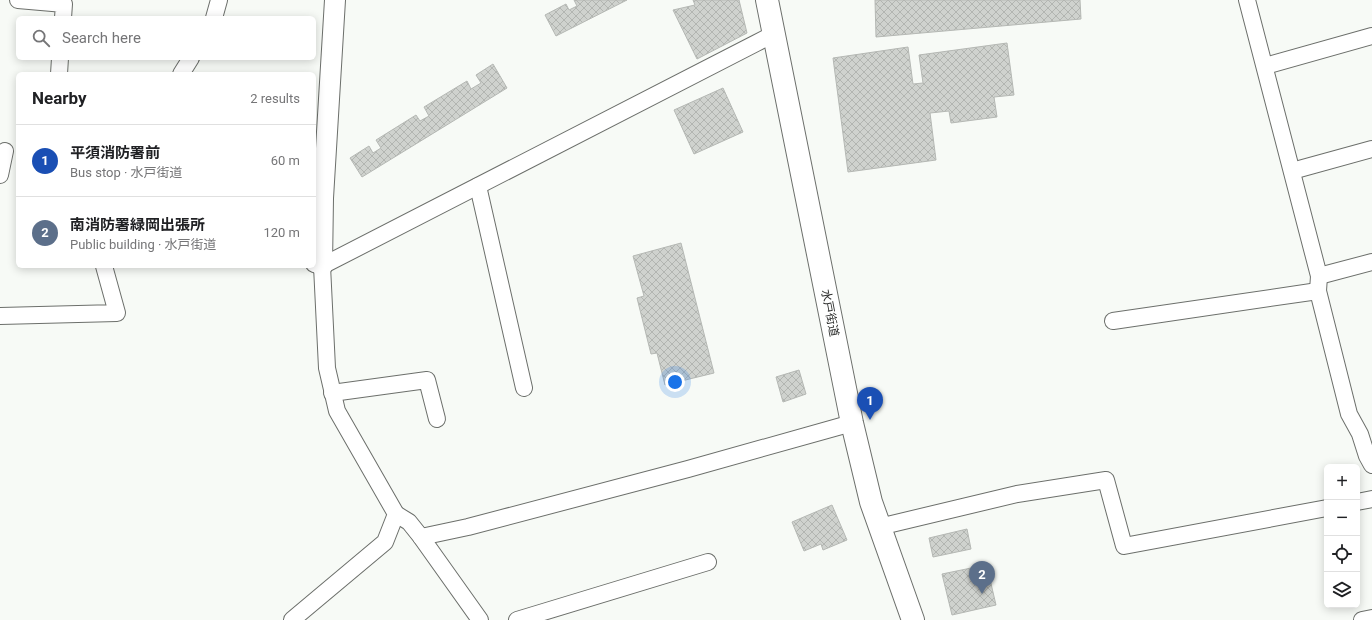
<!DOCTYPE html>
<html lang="en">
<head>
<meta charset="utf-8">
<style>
	:root { --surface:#fff; --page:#f2f2f2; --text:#202124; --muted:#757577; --line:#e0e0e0; --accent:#0f766e }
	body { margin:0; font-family:Roboto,"Noto Sans JP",sans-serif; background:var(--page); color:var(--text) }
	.controls { position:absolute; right:12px; bottom:12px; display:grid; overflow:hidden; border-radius:6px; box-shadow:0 2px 10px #0003 }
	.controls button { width:36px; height:36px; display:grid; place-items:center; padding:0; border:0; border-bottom:1px solid var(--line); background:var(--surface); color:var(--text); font:20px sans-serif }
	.you { position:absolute; left:675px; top:382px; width:14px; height:14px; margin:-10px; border:3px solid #fff; border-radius:50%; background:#1a73e8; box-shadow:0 0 0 6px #1a73e833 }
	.badge { display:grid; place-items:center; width:26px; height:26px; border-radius:50%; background:var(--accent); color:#fff; font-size:13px; font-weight:700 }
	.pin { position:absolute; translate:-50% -33px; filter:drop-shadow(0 1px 2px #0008) }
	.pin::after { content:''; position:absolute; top:21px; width:14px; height:12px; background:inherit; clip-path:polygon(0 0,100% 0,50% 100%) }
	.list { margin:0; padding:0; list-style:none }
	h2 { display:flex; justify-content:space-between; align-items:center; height:52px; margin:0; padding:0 16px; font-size:17px }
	h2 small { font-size:13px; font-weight:400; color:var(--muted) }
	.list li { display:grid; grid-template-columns:26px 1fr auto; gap:12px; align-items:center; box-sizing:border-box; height:72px; padding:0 16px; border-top:1px solid var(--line) }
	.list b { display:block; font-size:15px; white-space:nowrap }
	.list p { margin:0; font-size:13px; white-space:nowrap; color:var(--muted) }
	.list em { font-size:13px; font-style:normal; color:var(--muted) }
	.icon { flex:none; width:22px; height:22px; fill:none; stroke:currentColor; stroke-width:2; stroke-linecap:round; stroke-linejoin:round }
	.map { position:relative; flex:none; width:1372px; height:620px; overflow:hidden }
	.search { position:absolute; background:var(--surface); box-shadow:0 2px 10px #0003; left:16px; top:16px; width:300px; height:44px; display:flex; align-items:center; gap:10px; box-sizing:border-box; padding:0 14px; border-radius:6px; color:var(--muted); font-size:15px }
	.panel { position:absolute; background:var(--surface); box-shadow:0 2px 10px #0003; left:16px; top:72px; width:300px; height:196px; border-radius:6px }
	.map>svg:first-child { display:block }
	.building { fill:url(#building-cross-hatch); stroke:#b5b8b4 }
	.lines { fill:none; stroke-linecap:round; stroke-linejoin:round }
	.minor-casing { stroke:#6c6f6b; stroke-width:18 }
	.tertiary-casing { stroke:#6c6f6b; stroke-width:22 }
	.primary-casing { stroke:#6c6f6b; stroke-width:24 }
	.minor { stroke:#fff; stroke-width:16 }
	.tertiary { stroke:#fff; stroke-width:20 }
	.primary { stroke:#fff; stroke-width:22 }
	.labels { text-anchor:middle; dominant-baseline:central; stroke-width:3.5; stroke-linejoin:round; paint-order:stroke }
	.street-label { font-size:12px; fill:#2f302f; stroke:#fff }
</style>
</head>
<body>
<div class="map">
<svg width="1372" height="620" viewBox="0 0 1372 620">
	<defs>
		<pattern id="building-cross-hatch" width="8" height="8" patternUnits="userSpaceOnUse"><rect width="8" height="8" fill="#cfd2ce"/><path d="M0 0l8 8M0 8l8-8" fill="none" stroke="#b2b5b1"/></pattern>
	</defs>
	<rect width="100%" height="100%" fill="#f7faf6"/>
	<!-- building -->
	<g class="building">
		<polygon points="574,0 627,0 556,36 545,15 566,4 569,10 577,6"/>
		<polygon points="693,0 739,0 747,33 697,59 673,10 695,5"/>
		<polygon points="875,0 1080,0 1081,19 876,37"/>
		<polygon points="1007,43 1014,95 994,97 997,117 951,123 949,111 930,113 936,160 848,172 833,58 908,47 913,84 923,83 919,55"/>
		<polygon points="493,64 507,88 362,177 350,158 369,146 373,153 381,148 376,140 416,115 420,121 429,116 424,107 467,81 471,89 481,83 476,75"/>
		<polygon points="723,88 743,132 694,154 674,110"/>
		<polygon points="681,243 714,373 665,385 657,353 651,354 637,298 644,296 633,256"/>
		<polygon points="799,370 806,394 783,402 776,377"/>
		<polygon points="832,505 847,540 823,550 821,544 804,551 792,522"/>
		<polygon points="967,529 971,549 933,557 929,538"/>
		<polygon points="976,567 978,577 989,575 996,605 952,615 942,574"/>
	</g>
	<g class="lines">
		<!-- minor casing -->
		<g class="minor-casing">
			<g id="minor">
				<polyline points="18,0 64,4 63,18"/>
				<polyline points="1247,0 1319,276 1318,291 1349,414 1360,434 1367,456 1372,465"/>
				<polyline points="214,18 219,0"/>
				<polyline points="1265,66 1372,36"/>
				<polyline points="59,74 60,58"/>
				<polyline points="181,74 191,58"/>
				<polyline points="1292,171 1372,149"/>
				<polyline points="0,175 5,151"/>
				<polyline points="478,186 524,388"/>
				<path d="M 314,264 L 322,266 C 473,190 623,111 774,34"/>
				<polyline points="1319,276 1372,262"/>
				<polyline points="0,316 117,313 104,266"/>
				<polyline points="1113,321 1318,291"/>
				<polyline points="332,393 427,380 437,419"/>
				<polyline points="1357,502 1372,499"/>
				<polyline points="396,514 409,522 421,537 480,620"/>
				<polyline points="879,527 1017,494 1106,480 1124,546 1327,508"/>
				<polyline points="421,537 468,527 688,469 852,423"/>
				<polyline points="292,620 385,542 396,514 337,411 327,368 322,266"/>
				<polyline points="517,620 708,562"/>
				<polyline points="1362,620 1372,618"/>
			</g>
		</g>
		<!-- tertiary casing -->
		<g class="tertiary-casing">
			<polyline id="tertiary" points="322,266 323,198 335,0"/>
		</g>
		<!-- primary casing -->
		<g class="primary-casing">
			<polyline id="primary" points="767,0 852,423 871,502 913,620"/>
		</g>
		<!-- minor -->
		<use href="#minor" class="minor"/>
		<!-- tertiary -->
		<use href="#tertiary" class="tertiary"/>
		<!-- primary -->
		<use href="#primary" class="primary"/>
	</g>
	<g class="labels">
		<!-- street labels -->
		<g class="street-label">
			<text transform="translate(830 313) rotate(79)">水戸街道</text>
		</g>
	</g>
</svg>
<div class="controls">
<button>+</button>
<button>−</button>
<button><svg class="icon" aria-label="locate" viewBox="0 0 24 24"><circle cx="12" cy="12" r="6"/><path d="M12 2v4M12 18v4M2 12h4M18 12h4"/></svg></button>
<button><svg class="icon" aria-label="layers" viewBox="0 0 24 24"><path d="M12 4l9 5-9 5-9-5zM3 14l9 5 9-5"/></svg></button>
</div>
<div class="you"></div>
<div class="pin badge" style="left:870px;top:420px;background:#1a4fb4">1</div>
<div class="pin badge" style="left:982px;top:594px;background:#5c6f8a">2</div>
<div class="search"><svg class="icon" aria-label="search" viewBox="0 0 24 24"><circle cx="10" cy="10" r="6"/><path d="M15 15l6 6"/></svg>Search here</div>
<section class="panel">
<h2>Nearby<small>2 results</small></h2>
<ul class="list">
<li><span class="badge" style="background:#1a4fb4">1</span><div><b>平須消防署前</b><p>Bus stop · 水戸街道</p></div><em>60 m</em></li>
<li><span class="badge" style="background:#5c6f8a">2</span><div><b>南消防署緑岡出張所</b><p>Public building · 水戸街道</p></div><em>120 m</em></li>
</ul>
</section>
</div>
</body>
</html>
